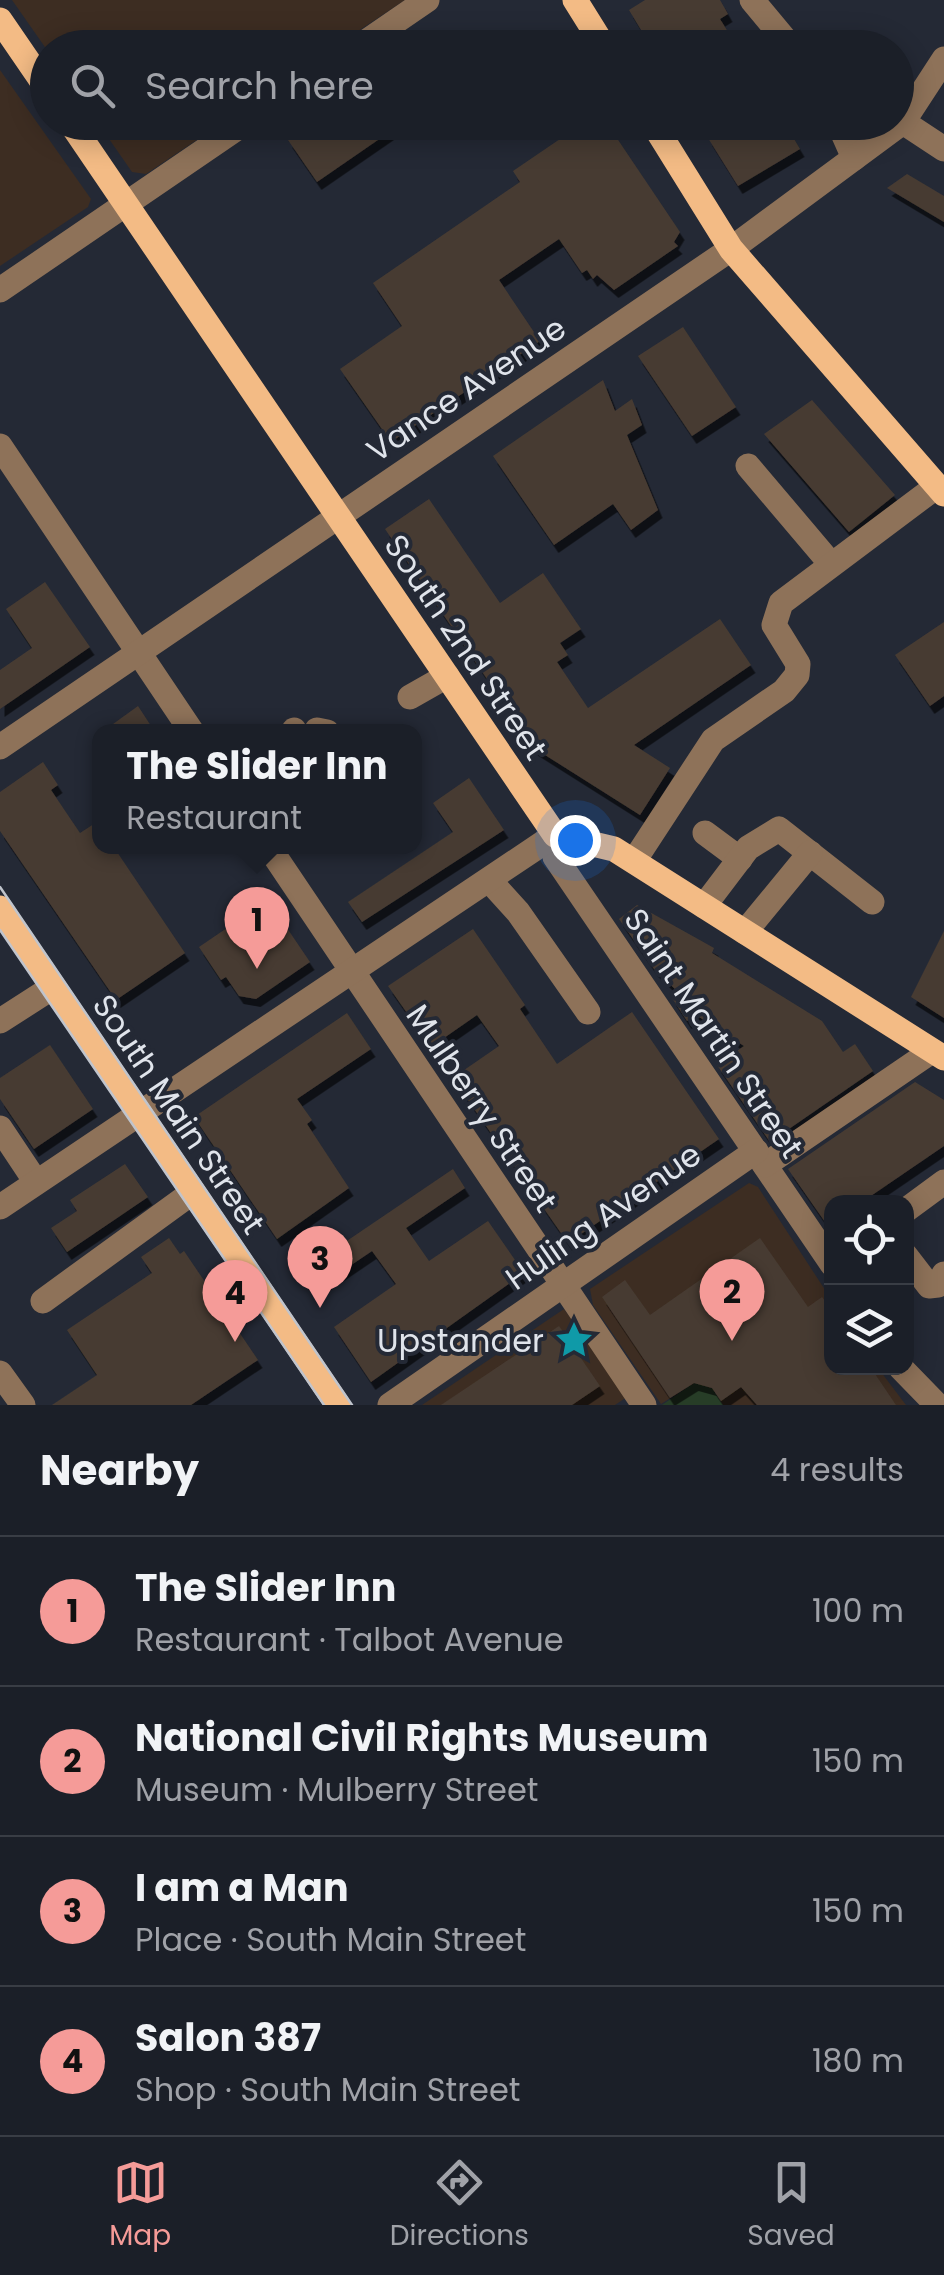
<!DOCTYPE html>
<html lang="en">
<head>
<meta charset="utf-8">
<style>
	:root { --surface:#1b1f28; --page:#282c34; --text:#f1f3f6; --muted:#a0a2a8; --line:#393d45; --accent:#f59b98 }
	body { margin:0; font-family:Poppins,sans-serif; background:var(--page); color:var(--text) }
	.controls { position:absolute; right:30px; bottom:30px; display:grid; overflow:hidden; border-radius:20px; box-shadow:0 5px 25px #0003 }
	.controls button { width:90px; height:90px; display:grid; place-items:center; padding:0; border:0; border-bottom:2px solid var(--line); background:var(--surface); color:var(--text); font:50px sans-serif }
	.you { position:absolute; left:575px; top:840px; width:35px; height:35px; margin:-25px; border:8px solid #fff; border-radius:50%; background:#1a73e8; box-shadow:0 0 0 15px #1a73e833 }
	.badge { display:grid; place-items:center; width:65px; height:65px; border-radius:50%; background:var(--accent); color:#111; font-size:32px; font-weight:700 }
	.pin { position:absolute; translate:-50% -82px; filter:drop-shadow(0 2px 5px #0008) }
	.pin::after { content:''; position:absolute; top:52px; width:35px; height:30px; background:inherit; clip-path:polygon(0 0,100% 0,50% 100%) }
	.popup { position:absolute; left:92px; top:724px; width:330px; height:130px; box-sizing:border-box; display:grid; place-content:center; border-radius:20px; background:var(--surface); filter:drop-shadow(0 2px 8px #0005); font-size:32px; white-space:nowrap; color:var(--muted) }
	.popup b { font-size:38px; color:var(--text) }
	.popup::after { content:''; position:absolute; left:50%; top:100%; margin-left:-20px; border:20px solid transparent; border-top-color:var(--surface) }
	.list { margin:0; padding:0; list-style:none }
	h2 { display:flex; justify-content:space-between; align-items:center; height:130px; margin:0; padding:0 40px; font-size:42px }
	h2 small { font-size:32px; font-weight:400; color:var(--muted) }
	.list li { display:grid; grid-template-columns:65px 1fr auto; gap:30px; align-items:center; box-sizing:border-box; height:150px; padding:0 40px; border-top:2px solid var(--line) }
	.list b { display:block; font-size:38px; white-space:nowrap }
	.list p { margin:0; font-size:32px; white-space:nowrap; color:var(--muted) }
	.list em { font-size:32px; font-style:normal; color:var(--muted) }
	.icon { flex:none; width:55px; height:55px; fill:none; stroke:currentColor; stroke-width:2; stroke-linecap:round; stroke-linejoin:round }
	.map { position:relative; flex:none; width:944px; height:1405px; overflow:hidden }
	.search { position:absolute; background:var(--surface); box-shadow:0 5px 25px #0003; left:30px; right:30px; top:30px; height:110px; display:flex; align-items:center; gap:25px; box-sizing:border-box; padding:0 35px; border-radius:55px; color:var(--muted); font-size:38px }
	.sheet { height:730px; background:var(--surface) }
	nav { display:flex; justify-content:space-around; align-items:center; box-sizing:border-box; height:140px; border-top:2px solid var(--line); background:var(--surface); font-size:28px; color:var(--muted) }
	nav a { display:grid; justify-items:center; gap:5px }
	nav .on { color:var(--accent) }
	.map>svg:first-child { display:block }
	.commercial { fill:#3d2d22 }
	.green { fill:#273d27 }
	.building { fill:#473b32; filter:url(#shadow) }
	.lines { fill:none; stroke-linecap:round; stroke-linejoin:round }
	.minor { stroke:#8e7259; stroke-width:25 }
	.major { stroke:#f3bb85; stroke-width:25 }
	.tram { stroke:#c0c4cc; stroke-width:2.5 }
	.labels { text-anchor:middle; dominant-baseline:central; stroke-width:8; stroke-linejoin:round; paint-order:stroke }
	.street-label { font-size:32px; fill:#e0e4eb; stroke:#242935 }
	.poi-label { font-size:32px; fill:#e0e4eb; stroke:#242935; text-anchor:end }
</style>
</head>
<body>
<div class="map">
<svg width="944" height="1405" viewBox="0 0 944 1405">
	<defs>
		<filter id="shadow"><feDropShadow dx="4.5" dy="8" stdDeviation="0" flood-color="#0009"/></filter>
	</defs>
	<rect width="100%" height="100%" fill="#242935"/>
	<!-- commercial -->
	<g class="commercial">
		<polygon points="12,0 405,0 334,47 47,50"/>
		<polygon points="0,70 91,199 88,207 0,266"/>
		<polygon points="98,123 222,123 146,174 132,172"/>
		<polygon points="749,1183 758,1187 831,1299 832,1368 878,1368 906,1405 723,1405 712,1388 694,1383 661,1404 593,1305 590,1289"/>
		<polygon points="564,1309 627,1397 615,1405 422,1405"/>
	</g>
	<!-- green -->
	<polygon class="green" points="694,1383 712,1388 723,1405 662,1405"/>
	<!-- building -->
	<g class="building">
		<polygon points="645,0 720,0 728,14 720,19 738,48 652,48 629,10"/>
		<polygon points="307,122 404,122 317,182 288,140"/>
		<polygon points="585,122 606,122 680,232 674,242 678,246 614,290 597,275 593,279 587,270 582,273 559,239 499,280 540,341 391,442 340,369 402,326 373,283 520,182 513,171"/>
		<polygon points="729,122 784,122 800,149 738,186 708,138"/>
		<polygon points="907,174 944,196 944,222 887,188"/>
		<polygon points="683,327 736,407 692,436 638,356"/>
		<polygon points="603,380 615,411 632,399 642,425 627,435 658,510 631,530 613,504 554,545 493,456"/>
		<polygon points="812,400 895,495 849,532 764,434"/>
		<polygon points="429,499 500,603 543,573 581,629 560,643 568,655 557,662 588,708 720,619 751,665 634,745 670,768 640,815 534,748 385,529"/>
		<polygon points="45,582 90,647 0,709 0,670 32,648 6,609"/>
		<polygon points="944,622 944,696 930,706 895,655"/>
		<polygon points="138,706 155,732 102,732"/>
		<polygon points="43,762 58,785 51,790 80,833 100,820 100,846 113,846 185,953 116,1000 0,831 0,792"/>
		<polygon points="469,778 504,830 362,922 348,902 453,832 433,803"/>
		<polygon points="268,900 310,962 256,999 239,996 226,977 221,980 199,947"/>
		<polygon points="637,905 714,948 712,953 822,1021 843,1052 855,1044 873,1071 770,1142 717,1065 744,1046 696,1015 687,1021 672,998 678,992 654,969 619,919"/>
		<polygon points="473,929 525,1005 520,1009 557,1064 632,1012 719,1139 568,1243 456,1083 454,1077 499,1046 477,1015 431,1047 388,986"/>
		<polygon points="944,931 944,1018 911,997"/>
		<polygon points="347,1013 371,1049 297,1099 312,1120 307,1124 349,1188 277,1239 194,1117"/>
		<polygon points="50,1045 93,1109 34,1149 0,1099 0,1078"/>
		<polygon points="915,1082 944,1100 944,1146 862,1202 832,1202 832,1232 788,1169"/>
		<polygon points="125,1164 148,1197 67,1252 51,1228 77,1211 70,1200"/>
		<polygon points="453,1169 465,1188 406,1228 429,1261 488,1221 524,1273 371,1382 334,1327 396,1284 372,1251 313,1291 301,1272"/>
		<polygon points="169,1238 180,1254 184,1251 258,1360 191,1405 52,1405 97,1375 67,1330 152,1273 141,1257"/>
		<polygon points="760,1238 808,1307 822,1297 832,1310 832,1368 871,1368 896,1405 757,1405 741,1387 721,1401 712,1388 694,1383 670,1398 602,1297 625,1280 650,1315"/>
		<polygon points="559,1326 600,1386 572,1405 441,1405"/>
	</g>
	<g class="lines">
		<!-- minor -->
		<g class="minor">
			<polyline points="752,0 792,48"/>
			<polyline points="357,48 427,0"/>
			<polyline points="838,122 854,158"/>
			<polyline points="903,122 944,149"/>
			<polyline points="0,290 246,122"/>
			<polyline points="0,446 192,732"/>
			<polyline points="748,466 831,564"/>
			<polyline points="410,697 447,676"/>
			<polyline points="317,730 327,732"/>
			<polyline points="293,732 294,730"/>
			<polyline points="0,747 731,249 903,122 944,59"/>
			<polyline points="705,833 740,859"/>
			<polyline points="555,835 555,857 832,1264"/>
			<polyline points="268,846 644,1405"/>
			<polyline points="634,861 713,740 784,691 797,675 798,664 774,625 781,603 937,486"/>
			<polyline points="489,880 518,912 588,1012"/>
			<polyline points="704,906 748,848 779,829 872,902"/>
			<polyline points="745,932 810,853"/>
			<polyline points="0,1021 53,987"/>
			<polyline points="0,1128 36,1182"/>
			<polyline points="765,1165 932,1051"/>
			<polyline points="0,1207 555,835"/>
			<polyline points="906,1210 944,1182"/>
			<polyline points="906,1256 929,1286 938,1285 944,1274"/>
			<polyline points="43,1301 193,1192"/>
			<polyline points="901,1368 937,1405"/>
			<polyline points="0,1373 23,1405"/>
			<polyline points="390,1405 756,1151"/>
		</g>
		<!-- major -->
		<g class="major">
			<polyline points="575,0 605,48"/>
			<polyline points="0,20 48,90"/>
			<polyline points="70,122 555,835 614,849 944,1058"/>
			<polyline points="652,122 731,249 944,494"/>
			<polyline points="0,908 338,1405"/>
		</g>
		<!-- tram -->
		<g class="tram">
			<polyline points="0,887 352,1405"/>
			<polyline points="0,930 324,1405"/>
		</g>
	</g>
	<!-- icons -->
	<defs>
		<g id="sight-bare" transform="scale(3)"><path d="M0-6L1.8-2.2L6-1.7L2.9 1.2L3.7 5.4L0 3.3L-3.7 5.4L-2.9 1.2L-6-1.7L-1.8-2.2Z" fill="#0f9aa8" stroke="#242935" stroke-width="2.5" paint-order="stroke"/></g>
	</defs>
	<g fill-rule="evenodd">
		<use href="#sight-bare" x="574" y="1340"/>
	</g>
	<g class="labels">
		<!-- street labels -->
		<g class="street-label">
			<text transform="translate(466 389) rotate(-34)">Vance Avenue</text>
			<text transform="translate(466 647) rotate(56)">South 2nd Street</text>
			<text transform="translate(714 1033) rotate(56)">Saint Martin Street</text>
			<text transform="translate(482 1108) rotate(56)">Mulberry Street</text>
			<text transform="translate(179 1114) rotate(56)">South Main Street</text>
			<text transform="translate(603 1216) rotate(-35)">Huling Avenue</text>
		</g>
		<!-- poi labels -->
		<g class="poi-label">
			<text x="544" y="1340">Upstander</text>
		</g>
	</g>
</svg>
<div class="controls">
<button><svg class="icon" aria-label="locate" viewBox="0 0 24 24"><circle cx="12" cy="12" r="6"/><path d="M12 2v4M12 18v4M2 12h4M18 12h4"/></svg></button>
<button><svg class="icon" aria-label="layers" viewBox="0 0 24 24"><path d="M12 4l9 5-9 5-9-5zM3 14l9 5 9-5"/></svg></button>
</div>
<div class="you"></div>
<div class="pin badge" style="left:257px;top:969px">1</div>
<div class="popup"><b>The Slider Inn</b>Restaurant</div>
<div class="pin badge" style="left:732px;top:1341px">2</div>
<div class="pin badge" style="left:320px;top:1308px">3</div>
<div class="pin badge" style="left:235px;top:1342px">4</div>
<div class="search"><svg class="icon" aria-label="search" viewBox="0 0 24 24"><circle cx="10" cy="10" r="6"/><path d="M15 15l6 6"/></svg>Search here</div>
</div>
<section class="sheet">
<h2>Nearby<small>4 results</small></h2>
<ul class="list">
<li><span class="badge">1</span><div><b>The Slider Inn</b><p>Restaurant · Talbot Avenue</p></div><em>100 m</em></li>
<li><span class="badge">2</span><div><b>National Civil Rights Museum</b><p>Museum · Mulberry Street</p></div><em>150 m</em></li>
<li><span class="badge">3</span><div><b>I am a Man</b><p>Place · South Main Street</p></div><em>150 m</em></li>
<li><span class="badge">4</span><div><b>Salon 387</b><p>Shop · South Main Street</p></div><em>180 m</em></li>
</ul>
</section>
<nav>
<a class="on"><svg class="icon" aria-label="map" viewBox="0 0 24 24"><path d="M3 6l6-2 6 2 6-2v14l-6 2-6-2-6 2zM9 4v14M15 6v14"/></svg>Map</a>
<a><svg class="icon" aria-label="directions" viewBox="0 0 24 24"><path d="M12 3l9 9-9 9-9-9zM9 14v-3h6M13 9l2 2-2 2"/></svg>Directions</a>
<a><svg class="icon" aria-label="saved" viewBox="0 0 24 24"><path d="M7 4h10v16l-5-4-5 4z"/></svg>Saved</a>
</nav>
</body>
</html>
